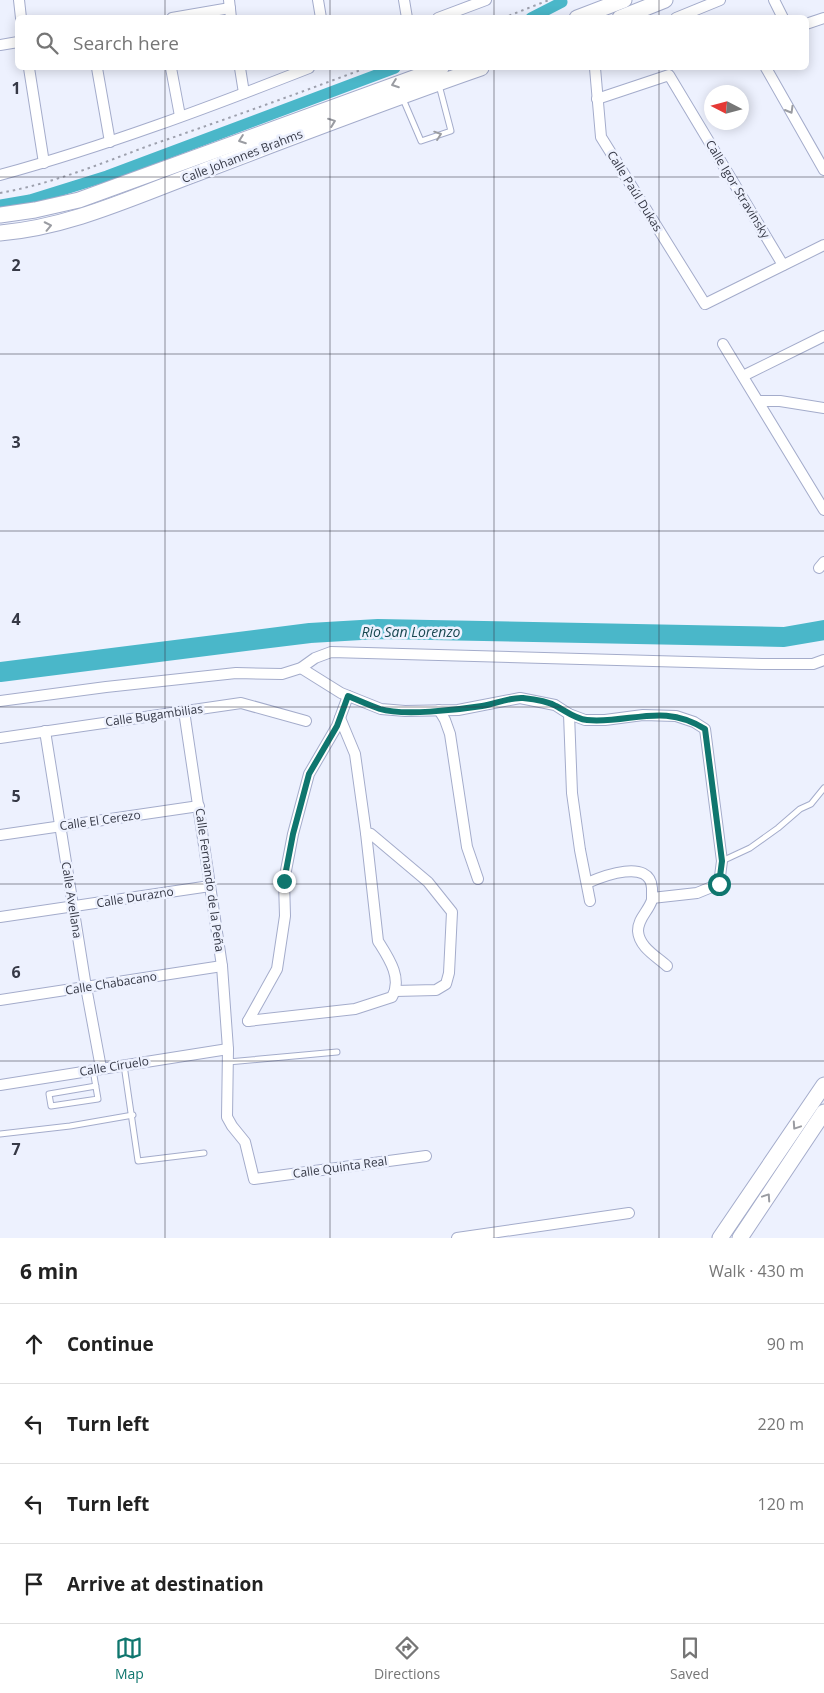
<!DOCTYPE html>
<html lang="en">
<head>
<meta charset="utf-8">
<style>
	:root { --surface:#fff; --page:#f2f2f2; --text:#222; --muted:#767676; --line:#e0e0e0; --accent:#0f766e }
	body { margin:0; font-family:"Open Sans",sans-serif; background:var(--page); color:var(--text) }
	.compass { position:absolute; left:704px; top:85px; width:45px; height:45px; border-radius:50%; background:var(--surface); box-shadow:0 2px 12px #0003; rotate:276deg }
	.stop { position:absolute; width:15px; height:15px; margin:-11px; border:4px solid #0f766e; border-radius:50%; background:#fff }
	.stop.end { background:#0f766e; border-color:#fff; box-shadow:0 1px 5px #0008 }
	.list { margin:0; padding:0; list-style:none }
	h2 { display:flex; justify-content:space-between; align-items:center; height:65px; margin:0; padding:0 20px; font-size:21px }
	h2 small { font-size:16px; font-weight:400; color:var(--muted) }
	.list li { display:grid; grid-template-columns:32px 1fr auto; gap:15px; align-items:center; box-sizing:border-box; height:80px; padding:0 20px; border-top:1px solid var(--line) }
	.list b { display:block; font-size:19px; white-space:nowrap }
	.list em { font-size:16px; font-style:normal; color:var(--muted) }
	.icon { flex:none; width:28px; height:28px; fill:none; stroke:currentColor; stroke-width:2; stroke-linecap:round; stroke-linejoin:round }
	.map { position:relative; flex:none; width:824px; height:1238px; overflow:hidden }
	.search { position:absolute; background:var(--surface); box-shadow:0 2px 12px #0003; left:15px; right:15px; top:15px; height:55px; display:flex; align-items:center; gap:12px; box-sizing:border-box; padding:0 18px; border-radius:8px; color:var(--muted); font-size:19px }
	.sheet { height:385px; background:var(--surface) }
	nav { display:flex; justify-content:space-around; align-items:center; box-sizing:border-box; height:70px; border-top:1px solid var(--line); background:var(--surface); font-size:14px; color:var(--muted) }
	nav a { display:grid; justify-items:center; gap:2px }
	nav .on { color:var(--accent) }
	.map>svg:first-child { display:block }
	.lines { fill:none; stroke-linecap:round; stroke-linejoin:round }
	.canal { stroke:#4ab7c9; stroke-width:11 }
	.river { stroke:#4ab7c9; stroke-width:20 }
	.lane-casing { stroke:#a4accb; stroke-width:7 }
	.street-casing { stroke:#a4accb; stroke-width:12 }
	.secondary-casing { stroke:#a4accb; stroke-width:17 }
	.path { stroke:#9da0ad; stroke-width:2; stroke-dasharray:2.5 4; stroke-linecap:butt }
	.lane { stroke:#fff; stroke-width:5 }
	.street { stroke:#fff; stroke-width:10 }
	.secondary { stroke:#fff; stroke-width:15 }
	.oneway { stroke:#9a9ca2 }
	.route { stroke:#0f766e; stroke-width:6 }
	.grid { fill:none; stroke:#363946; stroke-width:1; stroke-opacity:0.55 }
	.labels { text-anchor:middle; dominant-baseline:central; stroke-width:5; stroke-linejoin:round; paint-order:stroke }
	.street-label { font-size:12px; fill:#363946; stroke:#edf1fe }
	.water-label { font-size:14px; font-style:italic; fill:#194951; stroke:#edf1fe }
	.grid-label { font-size:16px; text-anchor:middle; font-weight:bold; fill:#363946; stroke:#edf1fe; stroke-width:5; stroke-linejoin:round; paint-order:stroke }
</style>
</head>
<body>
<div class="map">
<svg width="824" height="1238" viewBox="0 0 824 1238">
	<rect width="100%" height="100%" fill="#edf1fe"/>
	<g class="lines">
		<!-- canal -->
		<g class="canal">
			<polyline points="531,18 562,2"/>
			<polyline points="0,205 30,200 107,176 395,68"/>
		</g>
		<!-- river -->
		<polyline class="river" points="0,672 310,633 378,629 784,637 824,630"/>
		<!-- lane casing -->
		<g class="lane-casing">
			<g id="lane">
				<polyline points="403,99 421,141 451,131 439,85"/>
				<polyline points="722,861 750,848 778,828 800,809 811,804 824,788"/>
				<polyline points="228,1062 337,1052"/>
				<polyline points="124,1065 138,1161 204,1153"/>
				<polyline points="93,1070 98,1099 51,1106 49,1094 96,1086"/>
				<polyline points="0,1134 70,1126 133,1115"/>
			</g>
		</g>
		<!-- street casing -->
		<g class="street-casing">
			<g id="street">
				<polyline points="19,0 21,18"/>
				<polyline points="229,0 231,18"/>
				<polyline points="318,0 321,18"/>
				<polyline points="404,0 407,18"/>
				<polyline points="774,0 783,18"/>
				<polyline points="172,18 230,8"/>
				<polyline points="438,18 486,0"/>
				<polyline points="676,18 720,0"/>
				<polyline points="806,24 824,18"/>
				<polyline points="0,45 18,42"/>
				<polyline points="29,68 44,163"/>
				<polyline points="97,68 110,142"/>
				<polyline points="171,68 180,116"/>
				<polyline points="240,68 244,93"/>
				<polyline points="595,68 601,137 705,304 824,245"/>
				<polyline points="766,68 824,170"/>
				<polyline points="597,99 669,75 783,265"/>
				<path d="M 0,175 C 106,146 207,108 309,68"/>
				<polyline points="723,344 824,510"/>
				<polyline points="743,376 824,336"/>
				<polyline points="759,401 780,401 824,408"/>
				<polyline points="819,568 824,562"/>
				<polyline points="301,668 341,693 381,709 405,711 458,710 520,698 555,705 569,714 585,720 605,720 643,715 676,716 694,722 705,729 722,861 719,884 697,893 652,898"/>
				<polyline points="0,701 106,687 236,673 282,674 301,668 315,658 331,652 762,664 813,664 824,660"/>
				<polyline points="439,710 445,720 450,734 467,847 478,879"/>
				<polyline points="184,711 222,966 228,1049 227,1117 232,1126 245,1142 254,1179 426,1156"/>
				<polyline points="569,714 572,793 580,850 590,901"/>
				<polyline points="45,731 86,987 101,1068"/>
				<polyline points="0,738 241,703 306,721"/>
				<polyline points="366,833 371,834 428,882 452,912 449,973 446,984 436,990 395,991"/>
				<polyline points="0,835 199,806"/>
				<path d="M 587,883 C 603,876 650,858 652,888 C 652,892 652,896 652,900 C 648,912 638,918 638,931 C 639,947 656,956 667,966"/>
				<polyline points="0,917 210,886"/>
				<polyline points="0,1000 222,966"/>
				<path d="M 248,1021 L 355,1009 L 392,997 C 403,978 388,957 378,941 L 366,833 L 355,754 L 340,718"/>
				<polyline points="248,1021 277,969 285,916 284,881 293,834 309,774 337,726 348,696"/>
				<polyline points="0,1085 228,1049"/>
				<polyline points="457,1238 629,1213"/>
			</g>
		</g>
		<!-- secondary casing -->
		<g class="secondary-casing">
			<g id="secondary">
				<polyline points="577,18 624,0"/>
				<polyline points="620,18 665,0"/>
				<polyline points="0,215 35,210 79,200 441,68"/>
				<path d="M 0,233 C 70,227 133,197 198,173 C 292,137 386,101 481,68"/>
				<polyline points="720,1238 824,1085"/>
				<polyline points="740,1238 824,1112"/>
			</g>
		</g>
		<!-- path -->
		<g class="path">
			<polyline points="503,18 549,0"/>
			<path d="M 0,193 C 51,184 100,164 148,146 C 221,121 294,95 366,68"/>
		</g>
		<!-- lane -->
		<use href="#lane" class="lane"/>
		<!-- street -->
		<use href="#street" class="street"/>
		<!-- secondary -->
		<use href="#secondary" class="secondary"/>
	</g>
	<!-- one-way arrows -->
	<defs><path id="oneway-chevron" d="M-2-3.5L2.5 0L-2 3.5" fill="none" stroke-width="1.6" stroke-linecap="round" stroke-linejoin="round" transform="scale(1.25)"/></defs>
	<g class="oneway">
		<use href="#oneway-chevron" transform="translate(395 84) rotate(160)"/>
		<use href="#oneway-chevron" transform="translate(790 110) rotate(60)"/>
		<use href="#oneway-chevron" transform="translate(332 122) rotate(-21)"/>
		<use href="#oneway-chevron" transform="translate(438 135) rotate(-19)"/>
		<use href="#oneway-chevron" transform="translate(242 140) rotate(160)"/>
		<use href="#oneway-chevron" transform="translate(48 226) rotate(-12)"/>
		<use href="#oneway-chevron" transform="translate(796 1126) rotate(124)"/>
		<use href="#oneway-chevron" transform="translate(767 1197) rotate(-56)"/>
	</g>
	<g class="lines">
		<!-- route -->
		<path class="route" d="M 284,881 L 293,834 L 309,774 L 337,726 L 348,696 C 358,700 369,705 380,709 C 403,716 457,710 482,706 C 495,704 510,697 523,698 C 533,699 547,701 556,706 C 566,711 575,719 587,720 C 630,724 663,702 705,729 L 722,861 L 719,884"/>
	</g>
	<!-- grid -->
	<path class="grid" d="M 165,0 L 165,18M 330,0 L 330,18M 494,0 L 494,18M 659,0 L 659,18M 165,68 L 165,1238M 330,68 L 330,1238M 494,68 L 494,1238M 659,68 L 659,1238M 0,177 L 824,177M 0,354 L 824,354M 0,531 L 824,531M 0,707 L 824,707M 0,884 L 824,884M 0,1061 L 824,1061"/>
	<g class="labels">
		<!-- street labels -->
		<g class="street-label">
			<text transform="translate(242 156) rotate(-21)">Calle Johannes Brahms</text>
			<text transform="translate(738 189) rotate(59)">Calle Igor Stravinsky</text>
			<text transform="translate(635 191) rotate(58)">Calle Paúl Dukas</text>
			<text transform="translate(154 715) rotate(-8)">Calle Bugambilias</text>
			<text transform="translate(100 820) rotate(-8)">Calle El Cerezo</text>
			<text transform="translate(210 880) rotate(82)">Calle Fernando de la Peña</text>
			<text transform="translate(135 897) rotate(-9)">Calle Durazno</text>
			<text transform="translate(72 900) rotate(81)">Calle Avellana</text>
			<text transform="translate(111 983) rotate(-9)">Calle Chabacano</text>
			<text transform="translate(114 1066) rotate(-9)">Calle Ciruelo</text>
			<text transform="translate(340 1167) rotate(-8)">Calle Quinta Real</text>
		</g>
		<!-- water labels -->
		<g class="water-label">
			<text x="411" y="631">Rio San Lorenzo</text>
		</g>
	</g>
	<g class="grid-label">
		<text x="16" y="94">1</text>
		<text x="16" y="271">2</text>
		<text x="16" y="448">3</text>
		<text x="16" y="625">4</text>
		<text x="16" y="802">5</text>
		<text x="16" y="978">6</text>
		<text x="16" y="1155">7</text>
	</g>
</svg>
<svg class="compass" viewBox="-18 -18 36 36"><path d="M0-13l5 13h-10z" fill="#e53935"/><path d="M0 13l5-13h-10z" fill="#767676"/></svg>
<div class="stop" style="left:719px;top:884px"></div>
<div class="stop end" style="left:284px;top:881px"></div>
<div class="search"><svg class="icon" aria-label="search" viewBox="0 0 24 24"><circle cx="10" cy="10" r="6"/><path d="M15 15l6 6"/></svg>Search here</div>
</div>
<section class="sheet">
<h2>6 min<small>Walk · 430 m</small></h2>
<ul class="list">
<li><svg class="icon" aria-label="ahead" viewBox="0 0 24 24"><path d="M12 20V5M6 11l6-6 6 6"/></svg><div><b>Continue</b></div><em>90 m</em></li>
<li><svg class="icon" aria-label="left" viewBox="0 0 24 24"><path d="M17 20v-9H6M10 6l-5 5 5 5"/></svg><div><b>Turn left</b></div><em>220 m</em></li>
<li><svg class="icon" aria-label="left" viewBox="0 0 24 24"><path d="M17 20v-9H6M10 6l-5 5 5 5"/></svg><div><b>Turn left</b></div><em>120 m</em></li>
<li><svg class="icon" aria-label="arrive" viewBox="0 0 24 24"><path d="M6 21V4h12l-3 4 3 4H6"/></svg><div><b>Arrive at destination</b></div></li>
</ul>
</section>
<nav>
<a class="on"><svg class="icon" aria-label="map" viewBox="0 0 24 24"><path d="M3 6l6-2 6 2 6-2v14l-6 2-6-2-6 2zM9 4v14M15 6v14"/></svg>Map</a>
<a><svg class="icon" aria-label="directions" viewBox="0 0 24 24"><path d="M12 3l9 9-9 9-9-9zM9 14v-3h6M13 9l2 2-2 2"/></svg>Directions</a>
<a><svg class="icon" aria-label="saved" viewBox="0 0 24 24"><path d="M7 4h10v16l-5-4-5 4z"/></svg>Saved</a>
</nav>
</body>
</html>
